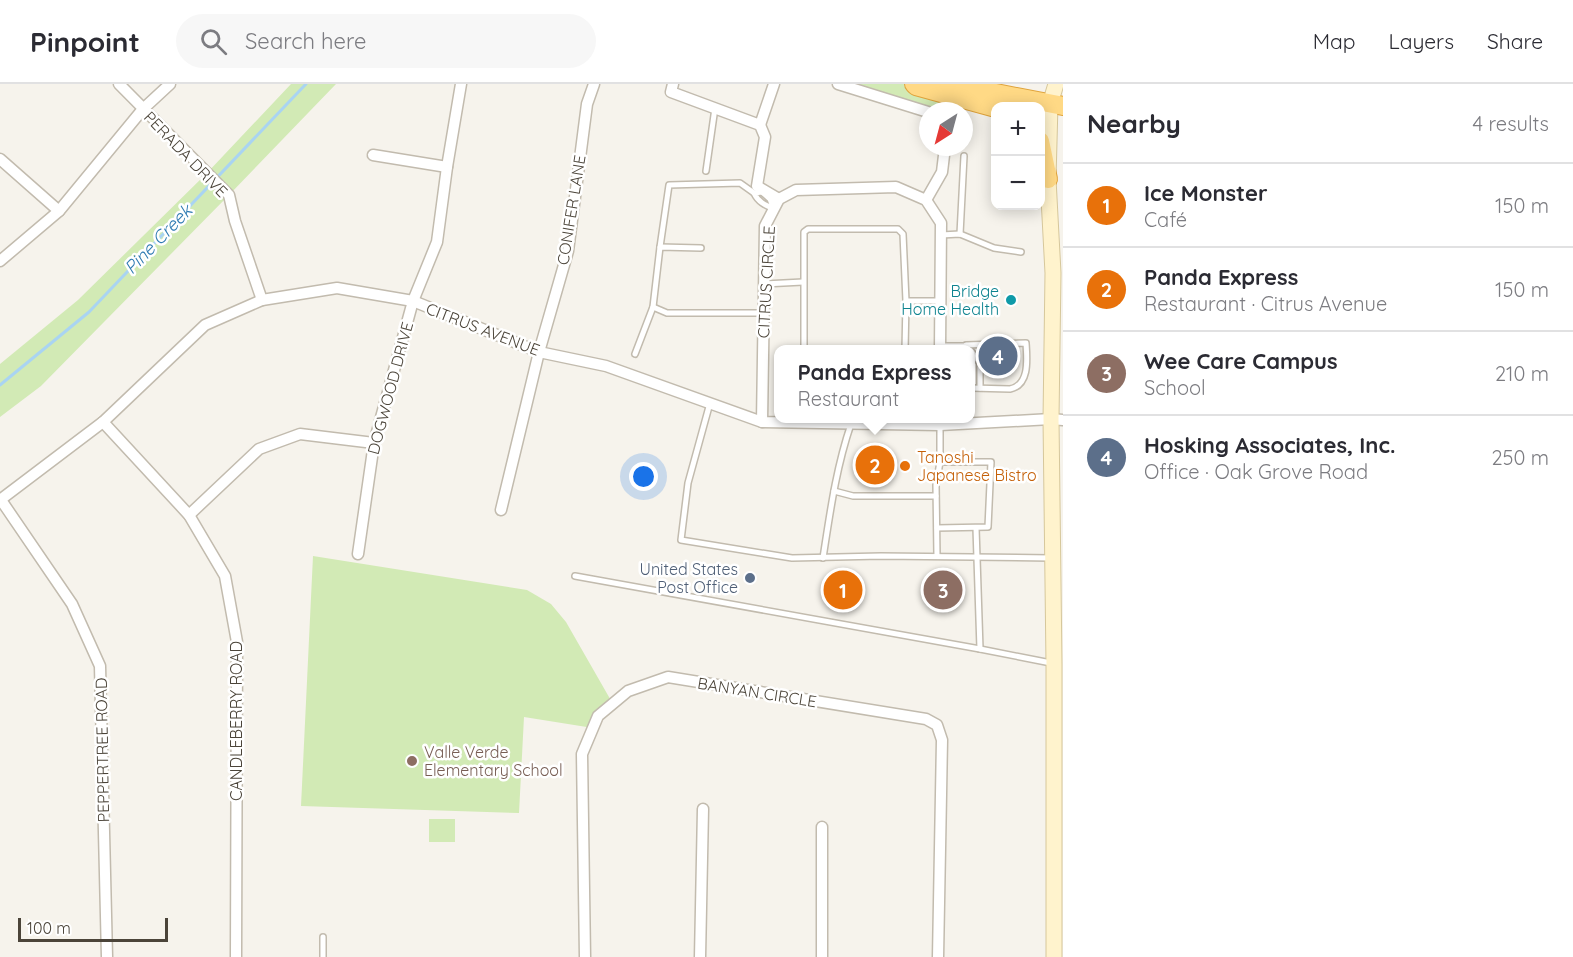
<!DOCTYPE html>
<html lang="en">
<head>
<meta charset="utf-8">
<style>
	:root { --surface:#fff; --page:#f7f7f7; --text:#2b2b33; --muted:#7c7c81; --line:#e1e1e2; --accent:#fc3f1d }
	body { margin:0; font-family:Quicksand,sans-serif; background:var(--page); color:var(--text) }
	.controls { position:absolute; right:18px; top:18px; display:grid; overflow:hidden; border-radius:12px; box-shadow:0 3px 15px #0003 }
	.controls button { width:54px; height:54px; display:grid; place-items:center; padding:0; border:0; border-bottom:2px solid var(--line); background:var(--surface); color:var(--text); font:30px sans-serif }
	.compass { position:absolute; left:919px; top:18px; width:54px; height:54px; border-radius:50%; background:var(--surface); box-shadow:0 3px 15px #0003; rotate:216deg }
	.scale { position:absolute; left:18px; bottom:15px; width:150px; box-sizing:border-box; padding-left:6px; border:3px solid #4b4439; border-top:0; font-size:16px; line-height:21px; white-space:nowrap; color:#4b4439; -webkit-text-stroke:4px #fff; paint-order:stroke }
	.you { position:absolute; left:644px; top:393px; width:21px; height:21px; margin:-15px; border:4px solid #fff; border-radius:50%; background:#1a73e8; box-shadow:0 0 0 9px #1a73e833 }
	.badge { display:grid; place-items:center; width:39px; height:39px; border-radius:50%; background:var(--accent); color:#fff; font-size:20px; font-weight:700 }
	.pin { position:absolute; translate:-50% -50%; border:3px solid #fff; box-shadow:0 2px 6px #0006 }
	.popup { position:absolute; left:774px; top:261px; width:201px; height:78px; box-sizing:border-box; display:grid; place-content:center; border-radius:12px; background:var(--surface); filter:drop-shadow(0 2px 4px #0005); font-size:20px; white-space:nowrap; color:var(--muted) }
	.popup b { font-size:22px; color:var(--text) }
	.popup::after { content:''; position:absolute; left:50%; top:100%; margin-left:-12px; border:12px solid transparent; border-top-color:var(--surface) }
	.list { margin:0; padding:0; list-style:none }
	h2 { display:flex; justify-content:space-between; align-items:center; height:78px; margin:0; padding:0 24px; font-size:26px }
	h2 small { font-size:20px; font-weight:400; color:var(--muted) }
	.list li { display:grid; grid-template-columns:39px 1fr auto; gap:18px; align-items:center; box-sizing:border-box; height:84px; padding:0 24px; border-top:2px solid var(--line) }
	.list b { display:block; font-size:22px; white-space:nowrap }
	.list p { margin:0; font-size:20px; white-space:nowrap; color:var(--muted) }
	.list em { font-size:20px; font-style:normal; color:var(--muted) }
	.icon { flex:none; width:33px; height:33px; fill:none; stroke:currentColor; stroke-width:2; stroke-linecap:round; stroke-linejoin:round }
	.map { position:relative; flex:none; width:1063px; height:873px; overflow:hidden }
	header { display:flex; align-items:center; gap:36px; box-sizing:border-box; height:84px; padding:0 30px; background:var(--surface); border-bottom:2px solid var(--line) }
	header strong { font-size:28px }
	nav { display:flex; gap:33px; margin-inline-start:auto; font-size:21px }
	.search { width:420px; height:54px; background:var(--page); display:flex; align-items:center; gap:15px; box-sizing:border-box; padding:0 21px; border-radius:33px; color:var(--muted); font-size:22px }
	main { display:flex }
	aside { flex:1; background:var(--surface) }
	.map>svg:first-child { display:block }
	.green { fill:#d2eab5 }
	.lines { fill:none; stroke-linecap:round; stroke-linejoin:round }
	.stream { stroke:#a9d4f2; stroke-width:3 }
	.service-casing { stroke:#c2bbae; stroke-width:8 }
	.minor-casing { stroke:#c2bbae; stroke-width:13 }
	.secondary-casing { stroke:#d6c79b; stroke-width:17 }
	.trunk-casing { stroke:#e0a43c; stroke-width:20 }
	.service { stroke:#fff; stroke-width:5 }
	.minor { stroke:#fff; stroke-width:10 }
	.secondary { stroke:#fff3cd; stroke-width:15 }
	.trunk { stroke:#ffd985; stroke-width:18 }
	.culture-dot { fill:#0f9aa8; stroke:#fff; stroke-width:2 }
	.food-dot { fill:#e8710a; stroke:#fff; stroke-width:2 }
	.service-dot { fill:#5c6f8a; stroke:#fff; stroke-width:2 }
	.education-dot { fill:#8d6e63; stroke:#fff; stroke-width:2 }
	.labels { text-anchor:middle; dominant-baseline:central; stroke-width:5; stroke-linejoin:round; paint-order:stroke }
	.street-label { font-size:16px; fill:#4b4439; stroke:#fff }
	.culture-label { font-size:16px; fill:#0d838f; stroke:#fff; text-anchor:end }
	.food-label { font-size:16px; fill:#c56008; stroke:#fff; text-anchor:start }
	.service-label { font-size:16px; fill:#4e5e75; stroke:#fff; text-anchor:end }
	.education-label { font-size:16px; fill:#785e54; stroke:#fff; text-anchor:start }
	.water-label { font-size:18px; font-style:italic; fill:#2e7ab2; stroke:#fff }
</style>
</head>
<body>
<header>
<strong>Pinpoint</strong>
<div class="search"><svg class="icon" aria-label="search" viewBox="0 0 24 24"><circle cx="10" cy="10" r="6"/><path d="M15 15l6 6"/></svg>Search here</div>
<nav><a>Map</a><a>Layers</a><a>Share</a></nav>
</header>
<main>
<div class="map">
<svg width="1063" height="873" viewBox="0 0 1063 873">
	<rect width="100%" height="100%" fill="#f6f3ec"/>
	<!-- green -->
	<g class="green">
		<polygon points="291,0 336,0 229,111 41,302 0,333 0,280 78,216 207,89"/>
		<polygon points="838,0 914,0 951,12 943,27 928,27"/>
		<polygon points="313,472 527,506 551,520 566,538 613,620 593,644 524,633 519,729 301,722"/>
		<rect x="429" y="735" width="26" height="23"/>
	</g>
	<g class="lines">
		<!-- stream -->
		<polyline class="stream" points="0,301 89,228 306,0"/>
		<!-- service casing -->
		<g class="service-casing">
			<g id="service">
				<polyline points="706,87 715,24"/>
				<path d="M 762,108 L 770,115 L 774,125 C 765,121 758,118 754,109 Z"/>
				<polyline points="960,150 964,72"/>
				<polyline points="941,151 960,150 994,164 1021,168"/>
				<polyline points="660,163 669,101 740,99 754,109"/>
				<polyline points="764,200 803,198"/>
				<polyline points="906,217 941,217"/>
				<polyline points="653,223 667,229 763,229"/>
				<path d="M 966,261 L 1026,259 C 1027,275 1030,301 1010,305 L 971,304"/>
				<polyline points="941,262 967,262"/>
				<polyline points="804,266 804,148 808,145 898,145 903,150 906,217 905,266"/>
				<polyline points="971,267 980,279 980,304"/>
				<polyline points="635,270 653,223 660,163 701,164"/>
				<polyline points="710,319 688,399 681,456 792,474 881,472 1051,474"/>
				<polyline points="834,407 853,412 936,412"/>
				<polyline points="937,444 988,443 991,378 940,378"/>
				<polyline points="976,444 980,565"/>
				<polyline points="937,472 936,401 940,378 940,341"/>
				<path d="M 823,474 C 830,429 836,384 851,340"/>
				<polyline points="575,492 980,565 1051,579"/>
				<polyline points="323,853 323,873"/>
			</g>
		</g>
		<!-- minor casing -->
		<g class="minor-casing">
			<g id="minor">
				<polyline points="119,0 229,111 235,137 262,216"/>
				<polyline points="673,0 671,8 760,41 765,53 757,102 779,115"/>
				<polyline points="838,0 928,28"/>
				<polyline points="760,41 774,0"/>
				<polyline points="373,71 447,83"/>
				<polyline points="0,75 59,127"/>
				<polyline points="926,116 942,88 945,63"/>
				<polyline points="0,177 59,127 143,25 170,0"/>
				<polyline points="103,338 189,431 225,492 237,558 236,873"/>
				<polyline points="762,338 765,142 779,115 796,106 896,103 926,116 941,139 940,266"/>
				<polyline points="0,416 103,338 205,241 262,216 337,204 413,217 539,268 606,282 762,338 940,341 1051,335 1063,336"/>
				<polyline points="1,416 72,520 100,582 107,873"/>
				<polyline points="501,426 539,268 568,167 587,20 594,0"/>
				<polyline points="189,431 259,365 300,350 374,359"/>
				<polyline points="358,470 374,359 413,217 437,158 447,83 461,0"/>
				<polyline points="585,873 582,670 598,632 628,607 668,593 926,635 937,641 942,656 938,873"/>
				<polyline points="700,873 703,725"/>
				<polyline points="822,873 822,743"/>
			</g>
		</g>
		<!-- secondary casing -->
		<g class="secondary-casing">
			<polyline id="secondary" points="1054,873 1054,580 1051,335 1053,189 1048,95 1050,20 1056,0"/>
		</g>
		<!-- trunk casing -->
		<g class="trunk-casing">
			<g id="trunk">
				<polyline points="914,0 916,2 996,24"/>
				<polyline points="949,0 1063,22"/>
				<polyline points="1040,57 1048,95"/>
			</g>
		</g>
		<!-- service -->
		<use href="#service" class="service"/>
		<!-- minor -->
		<use href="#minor" class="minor"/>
		<!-- secondary -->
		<use href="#secondary" class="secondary"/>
		<!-- trunk -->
		<use href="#trunk" class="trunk"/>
	</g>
	<!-- markers -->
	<circle class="culture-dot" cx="1011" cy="216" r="6"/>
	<circle class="food-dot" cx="905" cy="382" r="6"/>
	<circle class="service-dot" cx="750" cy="494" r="6"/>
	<circle class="education-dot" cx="412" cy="677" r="6"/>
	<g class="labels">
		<!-- street labels -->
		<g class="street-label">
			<text transform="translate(186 70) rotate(46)">PERADA DRIVE</text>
			<text transform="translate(571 126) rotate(-81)">CONIFER LANE</text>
			<text transform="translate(766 198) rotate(-87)">CITRUS CIRCLE</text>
			<text transform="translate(483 245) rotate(21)">CITRUS AVENUE</text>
			<text transform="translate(390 304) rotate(-75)">DOGWOOD DRIVE</text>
			<text transform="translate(757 608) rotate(9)">BANYAN CIRCLE</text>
			<text transform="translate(236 637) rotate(-90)">CANDLEBERRY ROAD</text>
			<text transform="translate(102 666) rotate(-91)">PEPPERTREE ROAD</text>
		</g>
		<!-- culture labels -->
		<g class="culture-label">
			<text x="999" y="207">Bridge<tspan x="999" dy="18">Home Health</tspan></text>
		</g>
		<!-- food labels -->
		<g class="food-label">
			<text x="917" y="373">Tanoshi<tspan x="917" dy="18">Japanese Bistro</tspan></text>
		</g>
		<!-- service labels -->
		<g class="service-label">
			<text x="738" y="485">United States<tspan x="738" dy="18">Post Office</tspan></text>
		</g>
		<!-- education labels -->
		<g class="education-label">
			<text x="424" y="668">Valle Verde<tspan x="424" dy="18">Elementary School</tspan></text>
		</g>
		<!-- water labels -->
		<g class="water-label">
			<text transform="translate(158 155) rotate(-46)">Pine Creek</text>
		</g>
	</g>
</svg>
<div class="controls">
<button>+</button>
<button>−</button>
</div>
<svg class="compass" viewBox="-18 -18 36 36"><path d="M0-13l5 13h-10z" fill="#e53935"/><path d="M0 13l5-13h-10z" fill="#7c7c81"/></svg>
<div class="scale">100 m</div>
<div class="you"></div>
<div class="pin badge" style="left:843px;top:506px;background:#e8710a">1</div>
<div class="pin badge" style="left:875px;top:381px;background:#e8710a">2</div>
<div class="popup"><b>Panda Express</b>Restaurant</div>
<div class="pin badge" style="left:943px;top:506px;background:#8d6e63">3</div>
<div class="pin badge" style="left:998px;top:272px;background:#5c6f8a">4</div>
</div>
<aside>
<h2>Nearby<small>4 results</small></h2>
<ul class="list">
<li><span class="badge" style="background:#e8710a">1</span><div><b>Ice Monster</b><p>Café</p></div><em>150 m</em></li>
<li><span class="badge" style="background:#e8710a">2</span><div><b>Panda Express</b><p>Restaurant · Citrus Avenue</p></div><em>150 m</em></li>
<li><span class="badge" style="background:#8d6e63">3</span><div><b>Wee Care Campus</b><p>School</p></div><em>210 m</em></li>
<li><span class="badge" style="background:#5c6f8a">4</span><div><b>Hosking Associates, Inc.</b><p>Office · Oak Grove Road</p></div><em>250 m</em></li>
</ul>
</aside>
</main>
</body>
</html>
